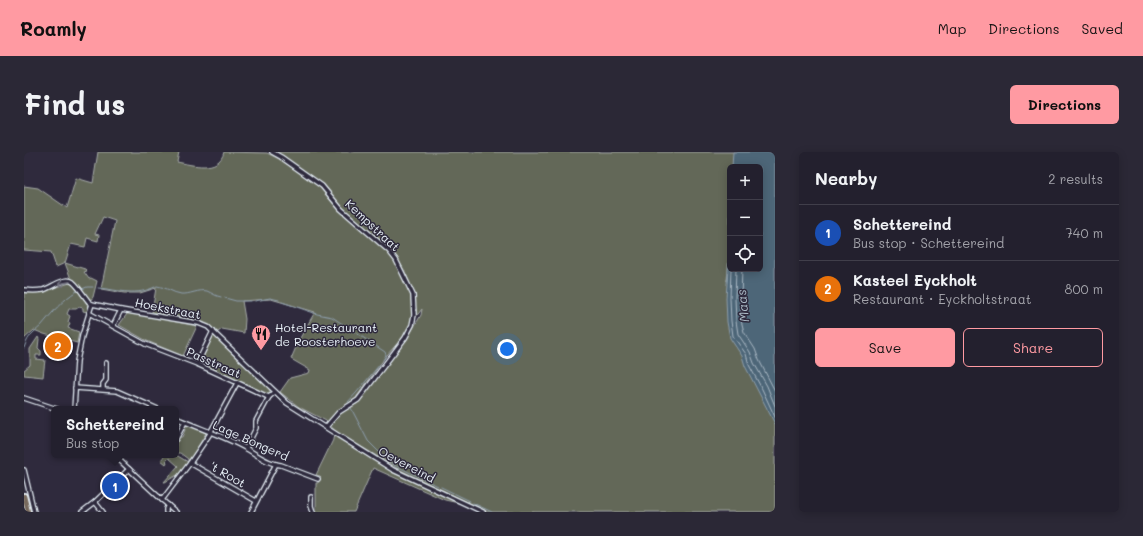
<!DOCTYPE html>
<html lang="en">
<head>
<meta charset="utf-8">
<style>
	:root { --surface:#23202e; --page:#2b2836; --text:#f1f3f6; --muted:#a3a3aa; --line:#403e4a; --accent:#ff9aa2 }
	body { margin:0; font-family:Mali,sans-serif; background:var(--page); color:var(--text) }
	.controls { position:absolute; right:12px; top:12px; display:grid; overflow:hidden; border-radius:6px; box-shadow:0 2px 10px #0003 }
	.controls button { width:36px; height:36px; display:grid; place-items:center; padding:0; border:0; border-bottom:1px solid var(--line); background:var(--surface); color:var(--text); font:20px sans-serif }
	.you { position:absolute; left:483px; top:197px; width:14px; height:14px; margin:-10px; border:3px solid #fff; border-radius:50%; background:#1a73e8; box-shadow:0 0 0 6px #1a73e833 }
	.badge { display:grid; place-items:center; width:26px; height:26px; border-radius:50%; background:var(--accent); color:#fff; font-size:13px; font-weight:700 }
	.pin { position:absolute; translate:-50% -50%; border:2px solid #fff; box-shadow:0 1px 4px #0006 }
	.popup { position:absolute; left:27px; top:254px; width:128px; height:52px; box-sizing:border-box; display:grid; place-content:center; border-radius:6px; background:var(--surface); filter:drop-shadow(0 1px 3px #0005); font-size:13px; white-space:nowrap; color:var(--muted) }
	.popup b { font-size:15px; color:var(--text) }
	.popup::after { content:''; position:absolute; left:50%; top:100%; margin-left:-8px; border:8px solid transparent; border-top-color:var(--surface) }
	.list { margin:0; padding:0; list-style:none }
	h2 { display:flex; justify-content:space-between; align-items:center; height:52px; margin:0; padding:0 16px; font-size:17px }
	h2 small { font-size:13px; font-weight:400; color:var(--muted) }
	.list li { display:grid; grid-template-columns:26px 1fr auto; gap:12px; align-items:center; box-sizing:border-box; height:56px; padding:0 16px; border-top:1px solid var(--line) }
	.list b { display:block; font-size:15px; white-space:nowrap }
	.list p { margin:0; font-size:13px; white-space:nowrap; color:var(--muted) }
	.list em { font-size:13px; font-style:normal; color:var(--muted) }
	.actions { display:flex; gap:8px; padding:12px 16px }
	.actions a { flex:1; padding:9px 0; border:1px solid var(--accent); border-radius:6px; text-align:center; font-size:14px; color:var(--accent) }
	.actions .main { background:var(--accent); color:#111 }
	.icon { flex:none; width:22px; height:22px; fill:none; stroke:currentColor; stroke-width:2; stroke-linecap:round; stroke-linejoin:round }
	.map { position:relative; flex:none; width:751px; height:360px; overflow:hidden; border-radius:6px }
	header { display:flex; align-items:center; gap:24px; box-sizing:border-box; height:56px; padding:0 20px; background:var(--accent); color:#111 }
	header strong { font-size:19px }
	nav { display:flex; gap:22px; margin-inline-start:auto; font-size:14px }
	.intro { display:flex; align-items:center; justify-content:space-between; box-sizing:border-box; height:96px; padding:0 24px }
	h1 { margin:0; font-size:28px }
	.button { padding:10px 18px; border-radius:6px; background:var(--accent); color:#111; font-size:14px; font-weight:700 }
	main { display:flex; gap:24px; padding:0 24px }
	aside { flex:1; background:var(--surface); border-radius:6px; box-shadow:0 2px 10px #0003 }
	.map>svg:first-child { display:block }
	.green { fill:#646759; stroke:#a6aca8; fill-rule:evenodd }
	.water { fill:#4e6678; stroke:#8c9eab }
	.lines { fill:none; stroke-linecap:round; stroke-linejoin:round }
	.shore { stroke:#aab9c5; stroke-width:1 }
	.stream { stroke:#8c9eab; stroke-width:1 }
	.minor-casing { stroke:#e8f1f8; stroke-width:6 }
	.major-casing { stroke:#e8f1f8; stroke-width:8 }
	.minor { stroke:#2f2a3d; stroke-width:3.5 }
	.major { stroke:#77695c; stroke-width:4.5 }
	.oneway { stroke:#70707e }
	.labels { text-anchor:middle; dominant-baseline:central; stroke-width:3; stroke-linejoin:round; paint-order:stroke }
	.street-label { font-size:12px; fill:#e8f1f8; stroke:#2f2a3d }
	.poi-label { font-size:12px; fill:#e8f1f8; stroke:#2f2a3d; text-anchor:start }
	.water-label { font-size:13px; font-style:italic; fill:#aab9c5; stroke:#2f2a3d }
</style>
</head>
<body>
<header>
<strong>Roamly</strong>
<nav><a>Map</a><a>Directions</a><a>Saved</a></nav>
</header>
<div class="intro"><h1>Find us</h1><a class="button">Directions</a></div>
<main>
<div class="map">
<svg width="751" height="360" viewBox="0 0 751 360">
	<rect width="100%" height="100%" fill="#2f2a3d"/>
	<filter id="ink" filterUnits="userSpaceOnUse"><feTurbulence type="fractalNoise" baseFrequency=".025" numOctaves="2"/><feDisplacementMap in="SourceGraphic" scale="8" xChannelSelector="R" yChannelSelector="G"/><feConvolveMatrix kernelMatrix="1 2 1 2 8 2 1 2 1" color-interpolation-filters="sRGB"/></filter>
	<g filter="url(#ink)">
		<!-- green -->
		<g class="green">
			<path d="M 74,0 L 155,0 L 153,10 C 168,13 195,21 200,0 L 243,1 L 255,7 L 299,36 L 315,57 L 363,99 L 371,108 L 384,134 L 388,146 L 388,171 L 378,186 L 363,203 L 331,247 L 315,258 L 304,270 L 275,255 L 256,240 L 266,226 L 285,221 L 286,218 L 267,207 L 276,186 L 291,160 L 247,147 L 218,149 L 221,167 L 220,181 L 198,177 L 194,180 L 179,170 L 128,160 L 132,136 L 116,141 L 100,141 L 77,137 L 91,69 L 79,65 L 71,82 L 75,83 L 74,89 L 63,86 L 61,95 L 47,92 L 41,111 L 61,117 L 63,119 L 60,120 L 65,127 L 67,126 L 73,129 L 69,145 L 66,149 L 47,127 L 41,111 L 32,115 L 27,100 L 0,98 L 0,34 L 14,36 L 43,56 L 52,26 L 69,31 Z"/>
			<path d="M 252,0 L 747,0 L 751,237 L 751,360 L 464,360 L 376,318 L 311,279 L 306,273 L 314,263 L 334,251 L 367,206 L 384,185 L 397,163 L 398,157 L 391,166 C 392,142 383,117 367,99 L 322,59 L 298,32 ZM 706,15 L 736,15 L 736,117 L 706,117 L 703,129 L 706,91 Z"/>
			<polygon points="46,131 49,133 65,154 63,160 59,159 59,156 55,155 52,157 45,157 43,162 46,164 44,170 46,171 44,176 55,180 53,191 20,182 10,178 0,187 0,141 17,140"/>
			<polygon points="105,160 107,161 173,174 159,204 123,189 95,173 103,162"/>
			<polygon points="190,183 242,234 246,238 246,242 244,243 182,215 175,209 188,184"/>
			<polygon points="14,185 15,187 14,196 17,199 17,203 12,203 12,207 21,208 19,225 0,223 0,218 6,213 6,197"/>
			<polygon points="162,272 182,281 174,295 174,297 164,309 164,307 156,301 152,301 152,290 155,285 158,285 161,278 160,275"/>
			<polygon points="310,284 370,321 439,352 421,348 349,316 330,360 292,360 292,331 294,331 296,324 292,323 309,288 309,287"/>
			<polygon points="141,303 152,303 164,310 155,322 141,330 140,330 154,314 145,306 142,309 143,310 142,312 137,308"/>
		</g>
		<!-- water -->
		<polygon class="water" points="709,0 751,0 751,272 721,214 718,204 706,186 703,170 702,146 706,91 706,117 736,117 736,15 708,15"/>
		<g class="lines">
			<!-- shore -->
			<g class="shore">
				<polyline points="707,117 706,146 707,169 709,184 722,202 725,213 738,237 751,265"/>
				<polyline points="712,117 711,146 712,169 714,182 726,200 730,211 743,234 751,254"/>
				<polyline points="718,117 717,147 717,168 720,180 731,197 735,208 751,239"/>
			</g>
			<!-- stream -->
			<g class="stream">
				<path d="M 74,136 C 97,138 111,145 133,134 C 142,135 149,141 157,142 C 165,143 175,137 183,139 C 188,141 191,144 197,145"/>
				<polyline points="58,137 63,135 69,135"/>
				<polyline points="201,146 212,149 227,149"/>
				<polyline points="231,149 246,146 255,148"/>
				<polyline points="258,150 293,162 308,165 361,200 362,203 359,208"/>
				<path d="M 0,196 C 2,190 5,184 10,180 C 12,178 15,176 17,174 C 28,161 38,148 53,139"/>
				<polyline points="324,250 333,240 356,212"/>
				<polyline points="327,256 344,289 356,301"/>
				<polyline points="358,303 370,313 414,334"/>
				<polyline points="417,335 446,349"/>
				<polyline points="449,351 468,360"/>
			</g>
			<!-- minor casing -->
			<g class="minor-casing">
				<g id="minor">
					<polyline points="248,0 257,5 298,34 317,57 365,99 372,108 389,143 390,163 388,173 381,186 334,248 315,260 302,275"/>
					<path d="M 0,138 C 7,139 12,139 19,138 C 27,136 41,124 49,130 C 55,135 60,144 65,150 L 68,152 L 97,158"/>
					<polyline points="65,161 121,192 173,212 242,244 245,245 251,240"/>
					<polyline points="89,174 97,158 174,171 184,175 263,251 369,318 459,360"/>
					<polyline points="173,212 189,179"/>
					<polyline points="51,236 93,239 134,257"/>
					<polyline points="79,237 79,232 82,228 82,211"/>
					<polyline points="0,246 33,257"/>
					<polyline points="50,257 53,209 58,184 68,152"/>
					<path d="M 152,266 C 174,276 200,284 221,296 C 232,302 244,312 257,313 L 294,327"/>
					<polyline points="152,287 161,270"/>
					<polyline points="222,296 232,276 232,269 245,245"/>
					<polyline points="90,303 138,348 152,360"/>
					<polyline points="166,311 232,349"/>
					<polyline points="0,318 10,360"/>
					<polyline points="287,345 287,354 289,360"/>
					<polyline points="138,348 166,311 185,283 213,231"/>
					<polyline points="71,350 79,360"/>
					<polyline points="58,360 71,350 105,317"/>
					<polyline points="142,360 142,357 144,353"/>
					<polyline points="227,360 252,312"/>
				</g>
			</g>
			<!-- major casing -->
			<g class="major-casing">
				<polyline id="major" points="0,344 4,360"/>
			</g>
			<!-- minor -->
			<use href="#minor" class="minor"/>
			<!-- major -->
			<use href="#major" class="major"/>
		</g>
		<!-- one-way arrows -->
		<defs><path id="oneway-shaft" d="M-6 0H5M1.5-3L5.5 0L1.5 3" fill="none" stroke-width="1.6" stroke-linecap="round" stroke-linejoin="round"/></defs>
		<use class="oneway" href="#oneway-shaft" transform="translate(40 131) rotate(168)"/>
	</g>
	<!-- icons -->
	<defs>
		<g id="restaurant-pin" transform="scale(1)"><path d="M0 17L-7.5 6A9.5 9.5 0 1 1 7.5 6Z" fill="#ff9aa2" stroke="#2f2a3d"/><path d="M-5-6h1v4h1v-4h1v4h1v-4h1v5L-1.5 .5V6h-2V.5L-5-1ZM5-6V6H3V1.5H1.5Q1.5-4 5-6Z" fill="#111"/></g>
	</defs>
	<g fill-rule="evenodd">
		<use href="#restaurant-pin" x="237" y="182"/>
	</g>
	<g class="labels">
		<!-- street labels -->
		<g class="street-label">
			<text transform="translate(349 73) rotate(43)">Kempstraat</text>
			<text transform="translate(144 156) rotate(11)">Hoekstraat</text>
			<text transform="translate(190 210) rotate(24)">Passtraat</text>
			<text transform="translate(227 288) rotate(24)">Lage Bongerd</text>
			<text transform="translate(383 312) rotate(28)">Oevereind</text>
			<text transform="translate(204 322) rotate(30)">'t Root</text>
		</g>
		<!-- poi labels -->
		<g class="poi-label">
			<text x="251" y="175">Hotel-Restaurant<tspan x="251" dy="14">de Roosterhoeve</tspan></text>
		</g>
		<!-- water labels -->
		<g class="water-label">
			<text transform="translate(718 154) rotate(-96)">Maas</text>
		</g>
	</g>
</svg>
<div class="controls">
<button>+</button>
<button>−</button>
<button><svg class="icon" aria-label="locate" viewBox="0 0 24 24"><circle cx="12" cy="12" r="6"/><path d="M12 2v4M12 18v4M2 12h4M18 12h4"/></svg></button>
</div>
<div class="you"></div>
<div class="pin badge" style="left:91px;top:334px;background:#1a4fb4">1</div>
<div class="popup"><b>Schettereind</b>Bus stop</div>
<div class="pin badge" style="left:34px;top:194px;background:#e8710a">2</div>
</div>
<aside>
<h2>Nearby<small>2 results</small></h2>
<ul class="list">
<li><span class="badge" style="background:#1a4fb4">1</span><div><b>Schettereind</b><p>Bus stop · Schettereind</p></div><em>740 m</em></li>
<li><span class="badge" style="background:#e8710a">2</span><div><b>Kasteel Eyckholt</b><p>Restaurant · Eyckholtstraat</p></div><em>800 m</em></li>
</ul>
<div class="actions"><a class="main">Save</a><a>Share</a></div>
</aside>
</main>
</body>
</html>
